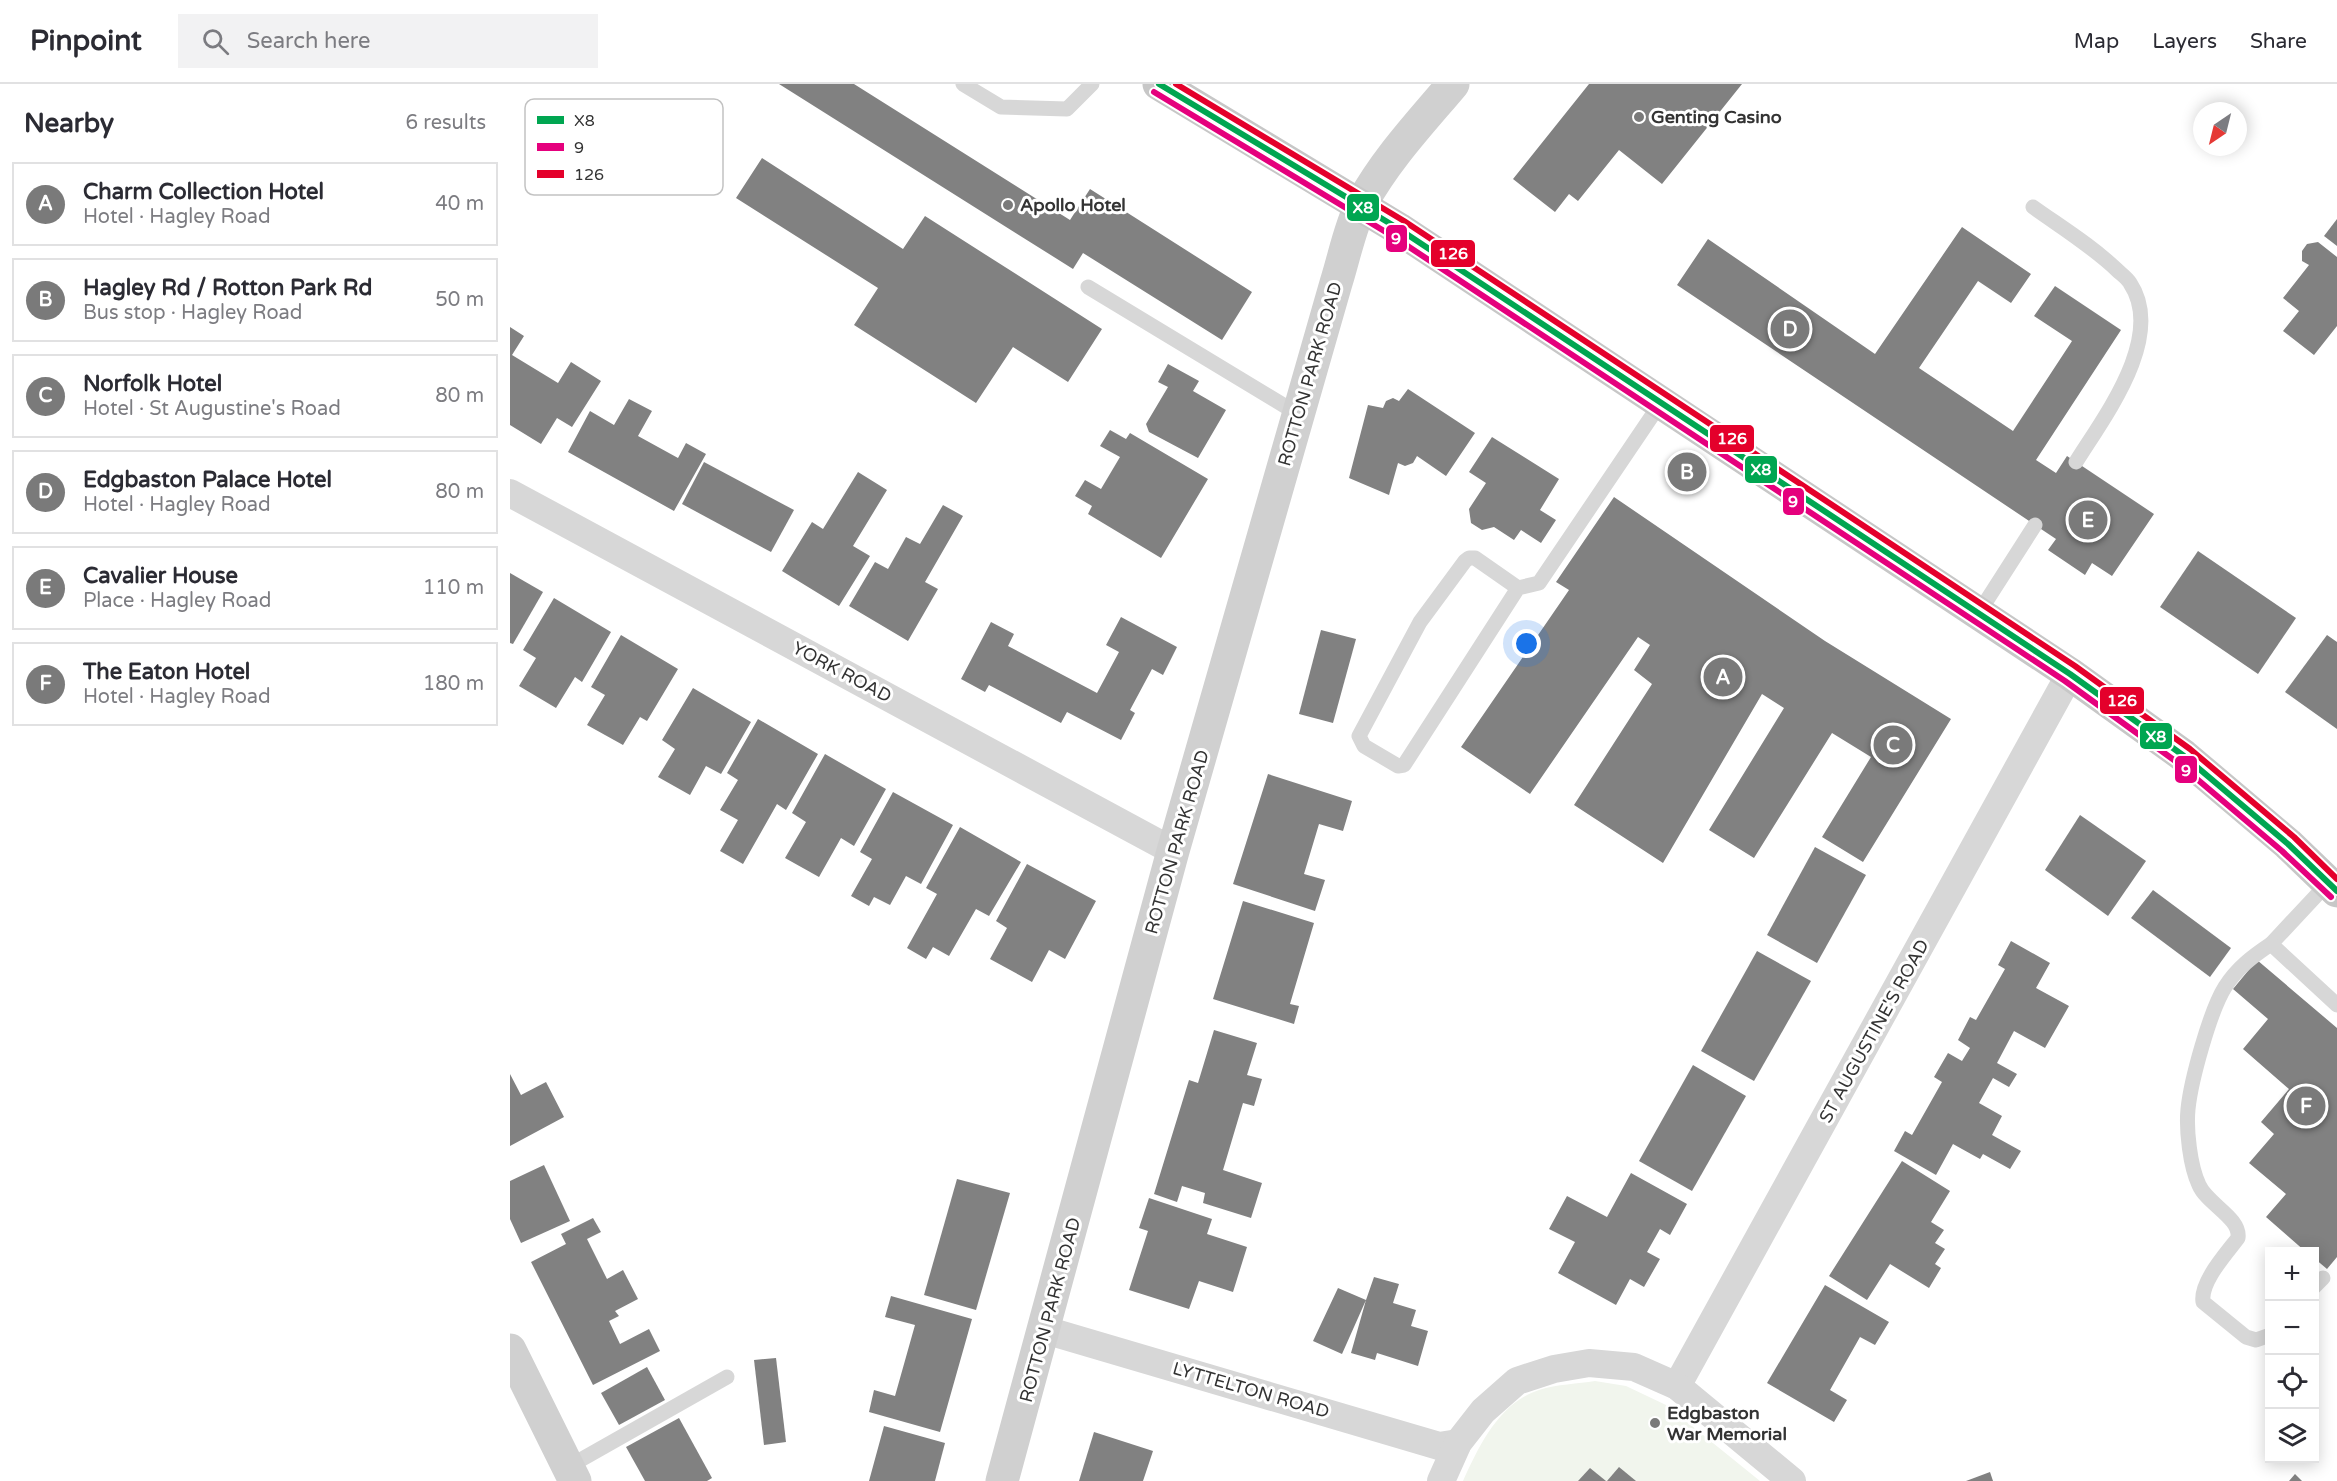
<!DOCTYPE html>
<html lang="en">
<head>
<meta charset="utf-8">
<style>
	:root { --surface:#fff; --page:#f2f2f3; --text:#2b2b33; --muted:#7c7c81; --line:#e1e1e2; --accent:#7a7a7a }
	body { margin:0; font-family:"Varela Round",sans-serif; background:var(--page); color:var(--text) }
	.controls { position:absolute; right:18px; bottom:18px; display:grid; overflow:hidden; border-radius:0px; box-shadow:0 3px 15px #0003 }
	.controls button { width:54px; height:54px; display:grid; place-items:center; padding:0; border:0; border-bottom:2px solid var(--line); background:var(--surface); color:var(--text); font:30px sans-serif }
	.compass { position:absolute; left:1683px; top:18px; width:54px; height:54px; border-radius:50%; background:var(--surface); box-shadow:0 3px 15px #0003; rotate:215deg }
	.you { position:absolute; left:1017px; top:560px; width:21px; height:21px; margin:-15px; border:4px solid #fff; border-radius:50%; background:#1a73e8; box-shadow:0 0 0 9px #1a73e833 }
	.badge { display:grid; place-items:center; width:39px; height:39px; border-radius:50%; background:var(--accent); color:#fff; font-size:20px; font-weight:700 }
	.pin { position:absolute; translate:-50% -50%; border:3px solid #fff; box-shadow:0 2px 6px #0006 }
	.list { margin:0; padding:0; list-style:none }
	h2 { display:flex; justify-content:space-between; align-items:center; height:78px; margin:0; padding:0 24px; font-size:26px }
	h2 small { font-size:20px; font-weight:400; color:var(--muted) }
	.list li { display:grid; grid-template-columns:39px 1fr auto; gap:18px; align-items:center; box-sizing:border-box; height:84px; margin:0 12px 12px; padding:0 12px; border:2px solid var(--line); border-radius:0px }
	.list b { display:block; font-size:22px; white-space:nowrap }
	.list p { margin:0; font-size:20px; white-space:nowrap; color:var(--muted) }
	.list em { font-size:20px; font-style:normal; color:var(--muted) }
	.icon { flex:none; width:33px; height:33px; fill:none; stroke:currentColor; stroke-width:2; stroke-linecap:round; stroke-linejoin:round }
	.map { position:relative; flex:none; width:1827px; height:1397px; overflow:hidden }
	header { display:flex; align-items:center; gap:36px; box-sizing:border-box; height:84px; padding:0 30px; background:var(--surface); border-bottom:2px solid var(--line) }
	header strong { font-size:28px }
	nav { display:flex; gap:33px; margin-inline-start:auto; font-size:21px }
	.search { width:420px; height:54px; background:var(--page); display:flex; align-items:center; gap:15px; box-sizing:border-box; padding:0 21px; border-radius:0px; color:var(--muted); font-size:22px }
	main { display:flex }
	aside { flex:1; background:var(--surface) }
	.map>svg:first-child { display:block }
	.green { fill:#f1f5ed }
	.building { fill:#818181 }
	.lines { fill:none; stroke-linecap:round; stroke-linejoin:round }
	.service { stroke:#d7d7d7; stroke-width:15 }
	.minor { stroke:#d7d7d7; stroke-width:28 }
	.secondary { stroke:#d0d0d0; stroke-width:33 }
	.trunk { stroke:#c7c7c7; stroke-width:33 }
	.bus-1-casing { stroke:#fff; stroke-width:10 }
	.bus-2-casing { stroke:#fff; stroke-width:10 }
	.bus-3-casing { stroke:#fff; stroke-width:10 }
	.bus-1 { stroke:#00a651; stroke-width:6 }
	.bus-2 { stroke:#e5007d; stroke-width:6 }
	.bus-3 { stroke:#e4002b; stroke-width:6 }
	.poi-dot { fill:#7a7a7a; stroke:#fff; stroke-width:2 }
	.labels { text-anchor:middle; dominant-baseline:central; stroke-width:6; stroke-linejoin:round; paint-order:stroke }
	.poi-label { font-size:18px; font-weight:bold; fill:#333; stroke:#fff; text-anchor:start }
	.street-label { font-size:18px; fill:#333; stroke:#fff }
	.key { fill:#fff; stroke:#c2c2c2; stroke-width:1.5 }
	.key-label { font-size:16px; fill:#333 }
	.line-badge { stroke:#fff; stroke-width:2 }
	.badge-label { font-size:16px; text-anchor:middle; font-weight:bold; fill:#fff }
</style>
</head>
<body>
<header>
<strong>Pinpoint</strong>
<div class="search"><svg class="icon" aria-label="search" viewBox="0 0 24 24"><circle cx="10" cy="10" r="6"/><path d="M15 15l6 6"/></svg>Search here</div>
<nav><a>Map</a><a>Layers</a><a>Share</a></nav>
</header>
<main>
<aside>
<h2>Nearby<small>6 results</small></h2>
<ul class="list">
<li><span class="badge">A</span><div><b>Charm Collection Hotel</b><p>Hotel · Hagley Road</p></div><em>40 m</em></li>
<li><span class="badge">B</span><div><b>Hagley Rd / Rotton Park Rd</b><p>Bus stop · Hagley Road</p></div><em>50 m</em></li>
<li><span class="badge">C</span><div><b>Norfolk Hotel</b><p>Hotel · St Augustine's Road</p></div><em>80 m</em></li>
<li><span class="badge">D</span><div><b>Edgbaston Palace Hotel</b><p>Hotel · Hagley Road</p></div><em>80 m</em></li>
<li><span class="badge">E</span><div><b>Cavalier House</b><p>Place · Hagley Road</p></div><em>110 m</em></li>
<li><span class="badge">F</span><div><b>The Eaton Hotel</b><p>Hotel · Hagley Road</p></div><em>180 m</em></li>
</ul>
</aside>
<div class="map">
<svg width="1827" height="1397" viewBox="0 0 1827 1397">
	<rect width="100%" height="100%" fill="#fff"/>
	<!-- green -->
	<path class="green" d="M 1085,1297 L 1116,1302 L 1156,1321 L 1250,1397 L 953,1397 C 969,1362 989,1319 1029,1306 C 1047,1300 1068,1300 1085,1297 Z"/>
	<!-- building -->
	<g class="building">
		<polygon points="269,0 344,0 560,136 580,105 742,208 712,256 573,169 563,185"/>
		<polygon points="1079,0 1232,0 1152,100 1109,66 1068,117 1059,110 1045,128 1003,95"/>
		<polygon points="252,74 393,165 415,132 592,245 558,298 503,263 466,319 344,241 368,204 226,114"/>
		<polygon points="1827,135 1827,162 1814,152"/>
		<polygon points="1452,143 1521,190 1501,219 1468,197 1409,284 1503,347 1562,257 1524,232 1545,202 1611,246 1526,376 1546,389 1557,372 1644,430 1602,492 1582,479 1575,491 1538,466 1546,455 1167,201 1198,155 1365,270"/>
		<polygon points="1808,158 1827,173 1827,242 1804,271 1773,247 1789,227 1773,214 1799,181 1792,177 1792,167 1797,160"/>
		<polygon points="0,243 14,252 2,271 48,299 61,278 91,297 62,343 47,334 31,360 0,341"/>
		<polygon points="658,280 689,297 683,307 716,326 688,374 639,348 636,340 658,303 648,298"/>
		<polygon points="898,305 965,349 936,392 907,372 903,379 895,382 888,379 879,411 839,394 858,321 873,324 876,317 883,314 889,317"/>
		<polygon points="119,315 142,327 128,352 168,374 176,359 196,370 164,427 58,368 80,327 104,341"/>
		<polygon points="600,346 616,355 620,349 698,395 651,474 578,430 582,422 565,412 575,396 591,405 610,373 590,362"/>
		<polygon points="982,353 1049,395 1030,426 1046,436 1031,459 1011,446 1004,456 984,443 972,446 961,439 959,425 976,399 959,388"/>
		<polygon points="194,378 284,426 261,468 172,420"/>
		<polygon points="348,388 377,406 343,462 360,472 329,522 272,487 302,438 313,445"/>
		<polygon points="1104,413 1315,557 1441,635 1353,778 1312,753 1361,673 1322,649 1244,774 1199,746 1274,624 1252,610 1153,779 1064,721 1142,600 1124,586 1140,561 1128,553 1020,710 951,663 1059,506 1046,498"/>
		<polygon points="433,421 453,432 415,498 428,505 398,557 339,522 365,478 378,485 396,453 410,460"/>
		<polygon points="1688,467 1786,534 1748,590 1650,523"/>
		<polygon points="0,489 33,508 3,560 0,559"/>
		<polygon points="44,514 101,548 72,598 65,593 46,624 9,602 26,574 13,566"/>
		<polygon points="611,533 667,563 653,591 642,585 620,626 625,629 611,656 557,628 551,639 479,601 475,608 451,595 481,538 504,550 498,562 587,609 609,568 596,561"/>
		<polygon points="811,546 846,555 823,639 789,630"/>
		<polygon points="111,551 168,585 137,637 130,633 113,661 77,641 95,611 81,603"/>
		<polygon points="1817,551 1827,558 1827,645 1775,608"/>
		<polygon points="183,604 241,638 211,690 196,682 180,711 148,693 165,665 152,656"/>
		<polygon points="248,635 308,670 276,726 267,720 233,780 210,767 228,736 210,726 228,696 217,689"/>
		<polygon points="315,670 376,705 344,762 331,754 309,793 275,774 296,738 282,729"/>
		<polygon points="758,690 842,717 833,747 809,740 794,790 815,796 805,827 723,800"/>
		<polygon points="383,708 443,741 411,800 396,792 380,821 364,813 359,822 341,812 362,775 350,768"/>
		<polygon points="1570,731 1636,777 1598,832 1535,786"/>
		<polygon points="450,743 511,778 479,832 466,825 439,872 423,863 416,875 397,864 427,810 416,804"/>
		<polygon points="1305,763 1356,791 1307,879 1257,851"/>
		<polygon points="517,780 586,817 555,875 539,866 522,898 480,875 497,844 486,837"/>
		<polygon points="1643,806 1721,864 1700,893 1621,834"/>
		<polygon points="733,817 804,839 780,920 789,922 784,940 703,915"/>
		<polygon points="1501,857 1540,879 1526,904 1559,922 1535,964 1504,947 1487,979 1507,990 1499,1003 1483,994 1469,1019 1492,1032 1482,1051 1511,1067 1500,1085 1473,1070 1470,1075 1443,1060 1426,1091 1384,1067 1395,1047 1402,1051 1432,998 1424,993 1438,969 1452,977 1460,964 1448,956 1460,933 1466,936 1495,885 1488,881"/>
		<polygon points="1247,867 1301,897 1244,997 1191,967"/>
		<polygon points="1747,876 1827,944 1827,1173 1817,1185 1804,1174 1804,1168 1796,1168 1756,1133 1776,1110 1739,1079 1764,1050 1751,1038 1779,1005 1733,965 1758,935 1723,905"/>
		<polygon points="704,946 747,959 737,991 752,995 744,1022 733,1019 713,1086 752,1099 741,1134 693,1119 695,1109 672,1102 667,1118 644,1110 679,996 688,999"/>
		<polygon points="1183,981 1236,1012 1182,1107 1129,1077"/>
		<polygon points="0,990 11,1011 36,998 54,1033 0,1062"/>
		<polygon points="1392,1077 1440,1107 1421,1138 1434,1146 1425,1159 1435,1165 1425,1180 1431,1184 1419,1204 1380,1180 1357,1216 1319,1192"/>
		<polygon points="34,1081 60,1137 11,1159 0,1135 0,1097"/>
		<polygon points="1121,1089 1177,1120 1160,1151 1150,1145 1137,1168 1150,1175 1134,1203 1120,1195 1106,1221 1048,1189 1065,1158 1039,1145 1057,1112 1097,1133"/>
		<polygon points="447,1095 500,1109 466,1226 414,1211"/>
		<polygon points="639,1114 702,1135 697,1150 737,1163 723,1208 689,1197 679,1225 619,1206 638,1147 629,1144"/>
		<polygon points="83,1134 91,1148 77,1155 97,1195 113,1186 128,1215 105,1227 109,1232 99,1237 110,1260 139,1245 150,1267 83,1301 21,1178 56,1160 51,1150"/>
		<polygon points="864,1193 889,1200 883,1219 906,1226 901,1242 918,1247 908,1282 867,1269 865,1276 841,1269 856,1216 832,1270 803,1257 828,1204 856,1216"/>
		<polygon points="1315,1201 1379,1238 1365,1261 1350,1253 1320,1306 1337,1316 1324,1338 1257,1299"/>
		<polygon points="381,1212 462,1235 430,1348 359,1328 364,1306 385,1312 405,1241 375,1233"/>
		<polygon points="266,1274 276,1358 254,1361 244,1276"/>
		<polygon points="137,1283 155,1316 109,1341 91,1309"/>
		<polygon points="169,1334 202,1394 197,1397 135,1397 116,1363"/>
		<polygon points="374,1342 435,1359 425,1397 359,1397"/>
		<polygon points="584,1348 643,1367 633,1397 569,1397"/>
		<polygon points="1109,1383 1126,1397 1097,1397"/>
		<polygon points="1080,1384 1096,1397 1068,1397"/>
		<polygon points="1480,1388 1483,1397 1456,1397"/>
		<polygon points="1785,1390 1792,1397 1779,1397"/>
	</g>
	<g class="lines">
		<!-- service -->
		<g class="service">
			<polyline points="453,0 491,23 557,25 582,0"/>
			<path d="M 1523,123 C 1551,143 1582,162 1607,186 C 1611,190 1617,194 1620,199 C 1656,253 1594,333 1566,378"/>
			<polyline points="578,203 788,330"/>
			<polyline points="1008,504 965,474 959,474 955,477 910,538 849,652 854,662 888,682 894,681 1008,504 1029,499 1150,320"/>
			<polyline points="1468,530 1525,441"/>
			<polyline points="1818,799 1761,860 1827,921"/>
			<polyline points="1804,1203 1813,1194"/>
			<path d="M 1760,1251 L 1746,1256 L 1736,1253 L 1693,1218 C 1690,1198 1716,1170 1728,1154 C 1731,1134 1697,1120 1689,1101 C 1680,1082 1676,1046 1678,1025 C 1681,996 1700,927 1715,903 C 1727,884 1743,872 1761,860"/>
			<polyline points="58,1383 217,1293"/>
		</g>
		<!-- minor -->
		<g class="minor">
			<polyline points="0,409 663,767"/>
			<polyline points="535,1246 929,1362 948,1359"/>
			<polyline points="1167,1302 1560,590"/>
			<polyline points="931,1397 948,1359 973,1327 1007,1297 1044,1285 1079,1279 1124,1283 1167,1302 1282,1397"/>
		</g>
		<!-- secondary -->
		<g class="secondary">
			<polyline points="0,1266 65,1397"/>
			<path d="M 492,1397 L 663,767 L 826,199 C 834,174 840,142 852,119 C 876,75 911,38 943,0"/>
		</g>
		<!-- trunk -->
		<polyline class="trunk" points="649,0 889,145 1560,590 1674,672 1778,760 1827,807"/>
		<!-- bus-1 casing -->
		<g class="bus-1-casing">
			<polyline id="bus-1" points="649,0 889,145 1560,590 1674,672 1778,760 1827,807"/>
		</g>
		<!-- bus-2 casing -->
		<g class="bus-2-casing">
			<polyline id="bus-2" points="644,8 884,153 1555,597 1668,679 1772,767 1821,813"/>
		</g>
		<!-- bus-3 casing -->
		<g class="bus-3-casing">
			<polyline id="bus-3" points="666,0 894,137 1565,582 1680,665 1784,753 1827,795"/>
		</g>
		<!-- bus-1 -->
		<use href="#bus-1" class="bus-1"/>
		<!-- bus-2 -->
		<use href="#bus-2" class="bus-2"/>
		<!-- bus-3 -->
		<use href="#bus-3" class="bus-3"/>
	</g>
	<!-- markers -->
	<g class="poi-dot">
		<circle cx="1129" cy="33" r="6"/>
		<circle cx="498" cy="121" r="6"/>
		<circle cx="1145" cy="1339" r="6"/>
	</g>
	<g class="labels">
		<!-- poi labels -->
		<g class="poi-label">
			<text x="1141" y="33">Genting Casino</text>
			<text x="510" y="121">Apollo Hotel</text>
			<text x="1157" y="1329">Edgbaston<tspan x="1157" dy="21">War Memorial</tspan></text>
		</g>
		<!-- street labels -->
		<g class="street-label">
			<text transform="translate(800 290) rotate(-74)">ROTTON PARK ROAD</text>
			<text transform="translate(332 588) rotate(28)">YORK ROAD</text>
			<text transform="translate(667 758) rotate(-74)">ROTTON PARK ROAD</text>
			<text transform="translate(1364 947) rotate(-61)">ST AUGUSTINE'S ROAD</text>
			<text transform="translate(540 1226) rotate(-75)">ROTTON PARK ROAD</text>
			<text transform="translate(741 1306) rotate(16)">LYTTELTON ROAD</text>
		</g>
	</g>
	<!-- legend -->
	<rect x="15" y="15" width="198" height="96" rx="9" class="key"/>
	<rect x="27" y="32" width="27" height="8" fill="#00a651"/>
	<rect x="27" y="59" width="27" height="8" fill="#e5007d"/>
	<rect x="27" y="86" width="27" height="8" fill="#e4002b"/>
	<g class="key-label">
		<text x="64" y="42">X8</text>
		<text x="64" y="69">9</text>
		<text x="64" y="96">126</text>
	</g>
	<g class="line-badge">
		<rect x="836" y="109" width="34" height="29" rx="6" fill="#00a651"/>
		<rect x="875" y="140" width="23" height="29" rx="6" fill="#e5007d"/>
		<rect x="920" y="155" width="46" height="29" rx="6" fill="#e4002b"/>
		<rect x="1199" y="340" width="46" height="29" rx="6" fill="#e4002b"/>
		<rect x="1234" y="371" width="34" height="29" rx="6" fill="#00a651"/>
		<rect x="1272" y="403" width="23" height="29" rx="6" fill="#e5007d"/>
		<rect x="1589" y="602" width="46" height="29" rx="6" fill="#e4002b"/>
		<rect x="1629" y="638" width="34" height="28" rx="6" fill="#00a651"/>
		<rect x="1664" y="671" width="24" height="29" rx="6" fill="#e5007d"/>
	</g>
	<g class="badge-label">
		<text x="853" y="129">X8</text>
		<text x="886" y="160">9</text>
		<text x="943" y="175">126</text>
		<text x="1222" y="360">126</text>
		<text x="1251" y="391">X8</text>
		<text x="1283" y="423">9</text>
		<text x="1612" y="622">126</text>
		<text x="1646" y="658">X8</text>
		<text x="1676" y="692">9</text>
	</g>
</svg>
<div class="controls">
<button>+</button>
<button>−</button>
<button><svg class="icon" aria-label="locate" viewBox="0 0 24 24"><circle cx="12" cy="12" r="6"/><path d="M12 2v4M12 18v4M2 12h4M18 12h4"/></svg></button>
<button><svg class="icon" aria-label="layers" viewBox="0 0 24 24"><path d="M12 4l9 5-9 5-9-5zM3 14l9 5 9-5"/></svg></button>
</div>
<svg class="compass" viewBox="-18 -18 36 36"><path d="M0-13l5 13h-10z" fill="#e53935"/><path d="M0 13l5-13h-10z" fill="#7c7c81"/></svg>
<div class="you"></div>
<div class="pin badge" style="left:1213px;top:593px">A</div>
<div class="pin badge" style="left:1177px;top:388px">B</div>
<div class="pin badge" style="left:1383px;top:661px">C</div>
<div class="pin badge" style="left:1280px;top:245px">D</div>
<div class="pin badge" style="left:1578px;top:436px">E</div>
<div class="pin badge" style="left:1796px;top:1022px">F</div>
</div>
</main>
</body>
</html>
